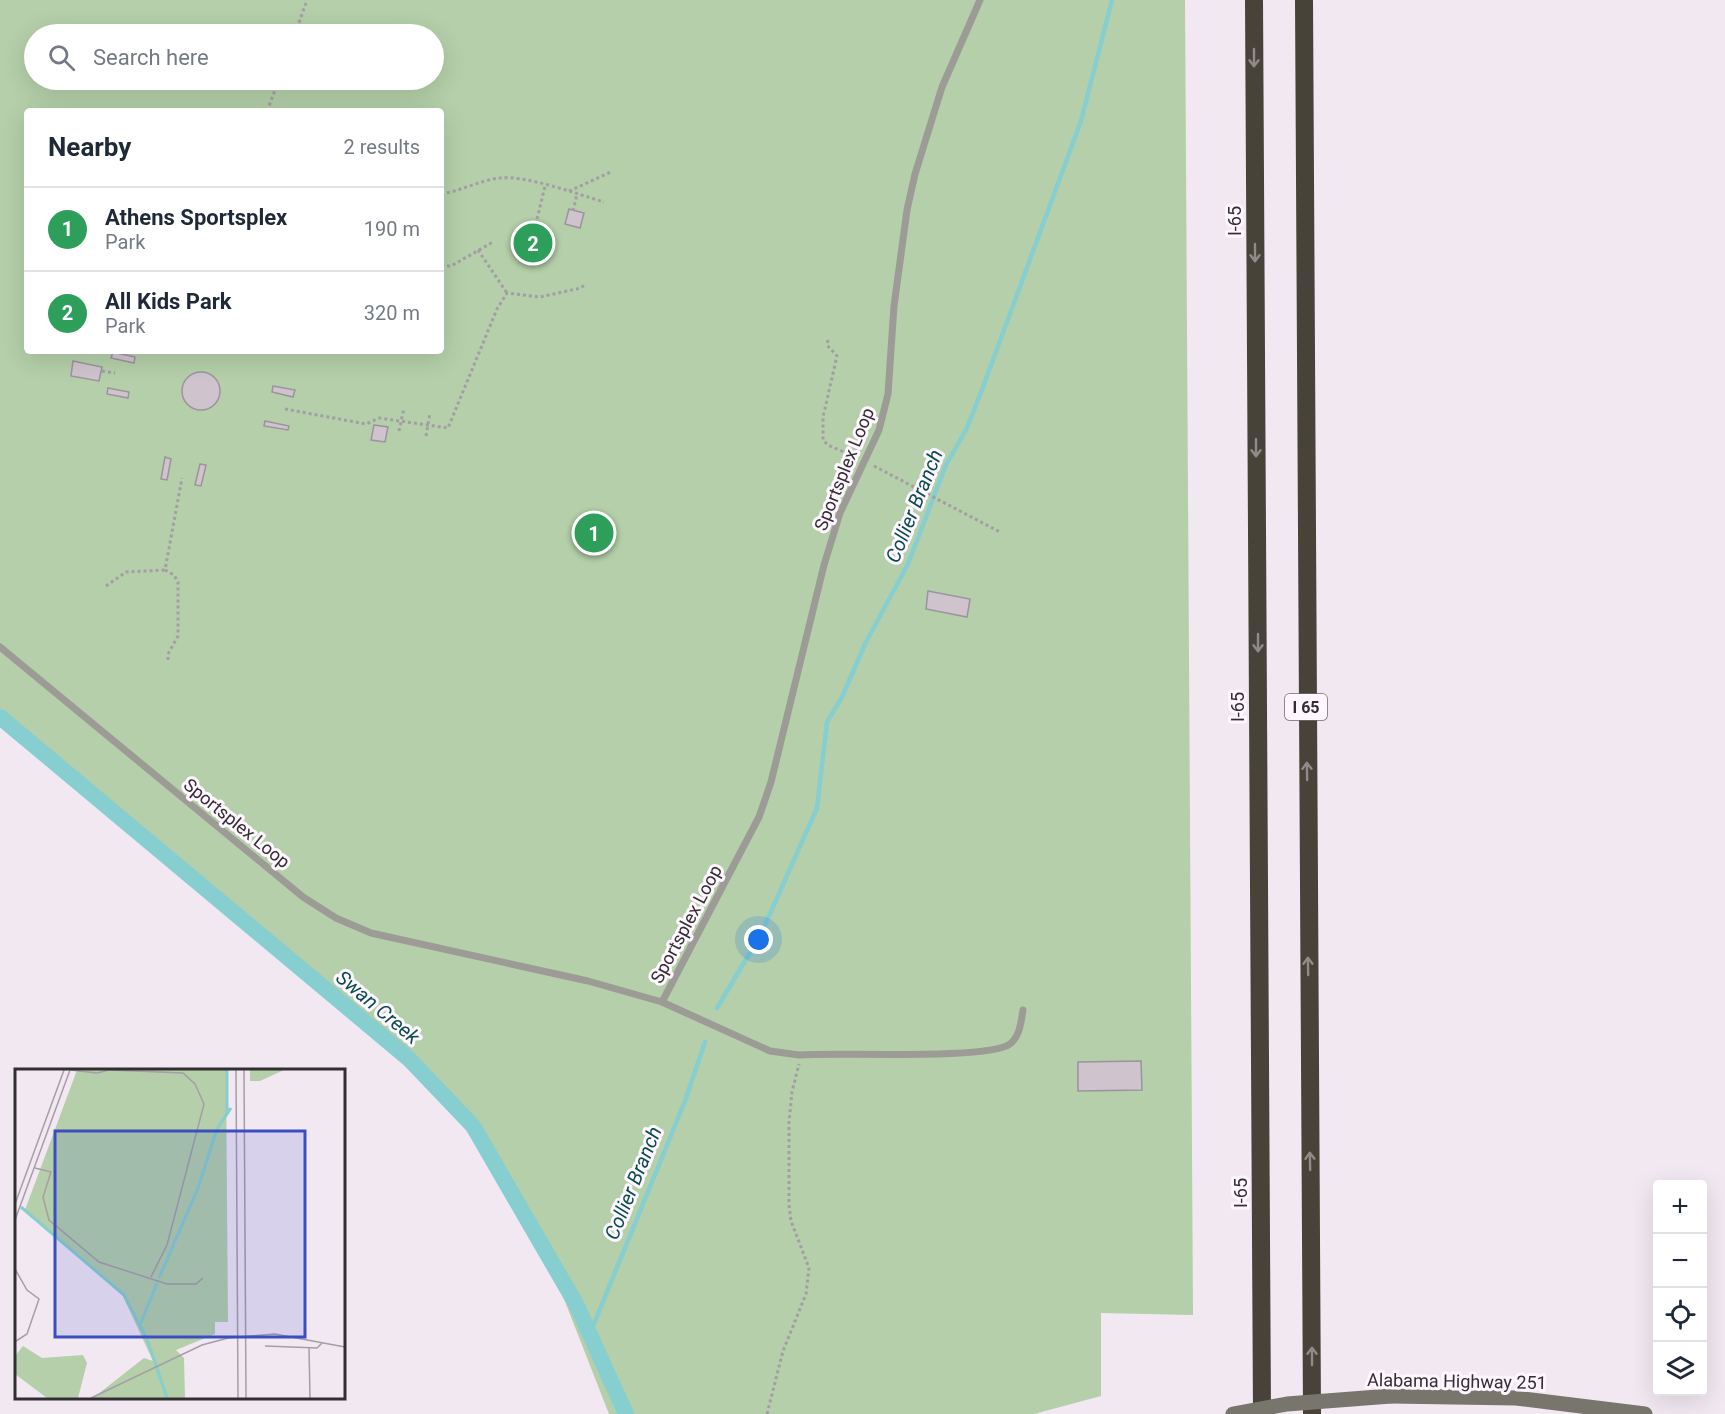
<!DOCTYPE html>
<html lang="en">
<head>
<meta charset="utf-8">
<style>
	:root { --surface:#fff; --page:#f2f2f3; --text:#1f2937; --muted:#747a83; --line:#e0e1e3; --accent:#0f766e }
	body { margin:0; font-family:Roboto,sans-serif; background:var(--page); color:var(--text) }
	.controls { position:absolute; right:18px; bottom:18px; display:grid; overflow:hidden; border-radius:6px; box-shadow:0 6px 24px #0002 }
	.controls button { width:54px; height:54px; display:grid; place-items:center; padding:0; border:0; border-bottom:2px solid var(--line); background:var(--surface); color:var(--text); font:30px sans-serif }
	.you { position:absolute; left:759px; top:940px; width:21px; height:21px; margin:-15px; border:4px solid #fff; border-radius:50%; background:#1a73e8; box-shadow:0 0 0 9px #1a73e833 }
	.badge { display:grid; place-items:center; width:39px; height:39px; border-radius:50%; background:var(--accent); color:#fff; font-size:20px; font-weight:700 }
	.pin { position:absolute; translate:-50% -50%; border:3px solid #fff; box-shadow:0 2px 6px #0006 }
	.list { margin:0; padding:0; list-style:none }
	h2 { display:flex; justify-content:space-between; align-items:center; height:78px; margin:0; padding:0 24px; font-size:26px }
	h2 small { font-size:20px; font-weight:400; color:var(--muted) }
	.list li { display:grid; grid-template-columns:39px 1fr auto; gap:18px; align-items:center; box-sizing:border-box; height:84px; padding:0 24px; border-top:2px solid var(--line) }
	.list b { display:block; font-size:22px; white-space:nowrap }
	.list p { margin:0; font-size:20px; white-space:nowrap; color:var(--muted) }
	.list em { font-size:20px; font-style:normal; color:var(--muted) }
	.icon { flex:none; width:33px; height:33px; fill:none; stroke:currentColor; stroke-width:2; stroke-linecap:round; stroke-linejoin:round }
	.map { position:relative; flex:none; width:1725px; height:1414px; overflow:hidden }
	.search { position:absolute; background:var(--surface); box-shadow:0 6px 24px #0002; left:24px; top:24px; width:420px; height:66px; display:flex; align-items:center; gap:15px; box-sizing:border-box; padding:0 21px; border-radius:33px; color:var(--muted); font-size:22px }
	.panel { position:absolute; background:var(--surface); box-shadow:0 6px 24px #0002; left:24px; top:108px; width:420px; height:246px; border-radius:6px }
	.map>svg:first-child { display:block }
	.green { fill:#b4cfa9; fill-rule:evenodd }
	.lines { fill:none; stroke-linecap:round; stroke-linejoin:round }
	.stream { stroke:#86cecf; stroke-width:4.5 }
	.canal { stroke:#86cecf; stroke-width:16 }
	.building { fill:#cfc4ce; stroke:#9d939d; stroke-width:1.5 }
	.path { stroke:#a59da5; stroke-width:3; stroke-dasharray:3 3; stroke-linecap:butt }
	.service { stroke:#9d9b96; stroke-width:7 }
	.secondary { stroke:#78756d; stroke-width:15 }
	.motorway { stroke:#474339; stroke-width:18 }
	.secondary-bridge { stroke:#78756d; stroke-width:15 }
	.oneway { stroke:#908b88 }
	.labels { text-anchor:middle; dominant-baseline:central; stroke-width:6; stroke-linejoin:round; paint-order:stroke }
	.shield { fill:#fef6fe; stroke:#6f6a6e; stroke-width:1.5 }
	.shield-label { font-size:16px; font-weight:bold; fill:#322e31 }
	.street-label { font-size:18px; fill:#322e31; stroke:#fef6fe }
	.water-label { font-size:20px; font-style:italic; fill:#0a4d4e; stroke:#fef6fe }
	.inset-river { fill:none; stroke:#86cecf; stroke-width:3 }
	.inset-road { fill:none; stroke:#a59ea5; stroke-width:1.5 }
	.view { fill:#3a4ec0; fill-opacity:0.15; stroke:#3a4ec0; stroke-width:3 }
	.inset-edge { fill:none; stroke:#322e31; stroke-width:3 }
</style>
</head>
<body>
<div class="map">
<svg width="1725" height="1414" viewBox="0 0 1725 1414">
	<rect width="100%" height="100%" fill="#f2e8f2"/>
	<!-- green -->
	<path class="green" d="M 0,0 L 1185,0 L 1193,1315 L 1101,1313 L 1101,1396 L 1034,1414 L 609,1414 L 555,1276 L 511,1186 L 465,1120 L 412,1059 L 0,715 ZM 34,34 L 434,34 L 434,80 L 34,80 ZM 27,111 L 441,111 L 441,351 L 27,351 Z"/>
	<g class="lines">
		<!-- stream -->
		<g class="stream">
			<polyline points="717,1008 761,934 817,808 827,722 842,697 866,642 908,564 946,465 967,428 983,387 1081,121 1112,0"/>
			<polyline points="589,1336 685,1101 705,1042"/>
		</g>
		<!-- canal -->
		<polyline class="canal" points="0,717 409,1059 473,1126 576,1304 626,1414"/>
	</g>
	<!-- building -->
	<g class="building">
		<polygon points="569,209 584,213 580,228 565,224"/>
		<polygon points="113,352 135,357 134,363 111,358"/>
		<polygon points="73,361 102,367 99,381 71,376"/>
		<circle cx="201" cy="391" r="19"/>
		<polygon points="273,386 295,390 293,397 272,392"/>
		<polygon points="108,388 129,392 128,398 107,394"/>
		<polygon points="265,421 289,426 288,430 264,426"/>
		<polygon points="374,425 388,427 385,442 371,440"/>
		<polygon points="165,457 171,459 167,480 161,479"/>
		<polygon points="200,464 206,465 201,486 195,485"/>
		<polygon points="928,591 970,599 967,617 926,609"/>
		<polygon points="1141,1061 1142,1090 1078,1091 1078,1062"/>
	</g>
	<g class="lines">
		<!-- path -->
		<g class="path">
			<polyline points="295,34 307,0"/>
			<polyline points="267,111 279,80"/>
			<polyline points="569,191 611,172"/>
			<path d="M 441,194 C 461,191 480,180 500,178 C 526,175 577,194 604,202"/>
			<polyline points="573,211 577,194"/>
			<polyline points="537,219 545,186"/>
			<polyline points="478,250 507,293"/>
			<polyline points="441,266 451,266 493,242"/>
			<polyline points="828,340 827,345 837,356 823,417 823,440 828,445 855,457"/>
			<polyline points="102,371 115,373"/>
			<polyline points="285,409 366,424 379,418 448,428 497,309 507,293 540,297 581,288 585,284"/>
			<polyline points="399,431 404,408"/>
			<polyline points="426,436 430,413"/>
			<polyline points="874,466 1000,532"/>
			<polyline points="106,586 126,572 165,570"/>
			<polyline points="168,660 168,654 178,636 178,582 174,575 165,570 182,478"/>
			<polyline points="767,1414 783,1351 806,1294 809,1268 791,1221 789,1205 789,1122 792,1092 799,1064"/>
		</g>
		<!-- service -->
		<g class="service">
			<path d="M 0,647 L 303,897 L 336,918 L 371,933 L 588,981 L 662,1002 L 770,1051 L 799,1055 C 835,1052 989,1060 1010,1044 C 1020,1036 1021,1022 1023,1010"/>
			<polyline points="662,1002 759,817 771,782 824,565 840,513 879,430 888,394 894,306 907,210 915,174 942,87 980,0"/>
		</g>
		<!-- secondary -->
		<polyline class="secondary" points="1391,1396 1516,1398 1645,1414"/>
		<!-- motorway -->
		<g class="motorway">
			<polyline points="1254,0 1262,1414"/>
			<polyline points="1304,0 1312,1414"/>
		</g>
		<!-- secondary-bridge -->
		<polyline class="secondary-bridge" points="1233,1414 1287,1404 1391,1396"/>
	</g>
	<!-- one-way arrows -->
	<defs><path id="oneway-shaft" d="M-6 0H5M1.5-3L5.5 0L1.5 3" fill="none" stroke-width="1.6" stroke-linecap="round" stroke-linejoin="round" transform="scale(1.5)"/></defs>
	<g class="oneway">
		<use href="#oneway-shaft" transform="translate(1254 58) rotate(90)"/>
		<use href="#oneway-shaft" transform="translate(1255 253) rotate(90)"/>
		<use href="#oneway-shaft" transform="translate(1256 448) rotate(90)"/>
		<use href="#oneway-shaft" transform="translate(1258 643) rotate(90)"/>
		<use href="#oneway-shaft" transform="translate(1307 771) rotate(-91)"/>
		<use href="#oneway-shaft" transform="translate(1308 966) rotate(-91)"/>
		<use href="#oneway-shaft" transform="translate(1310 1161) rotate(-91)"/>
		<use href="#oneway-shaft" transform="translate(1312 1356) rotate(-90)"/>
	</g>
	<g class="labels">
		<!-- shield labels -->
		<rect class="shield" x="1285" y="694" width="42" height="26" rx="4.5"/>
		<g class="shield-label">
			<text x="1306" y="707">I 65</text>
		</g>
		<!-- street labels -->
		<g class="street-label">
			<text transform="translate(1234 221) rotate(-90)">I-65</text>
			<text transform="translate(844 469) rotate(-68)">Sportsplex Loop</text>
			<text transform="translate(1237 707) rotate(-90)">I-65</text>
			<text transform="translate(237 823) rotate(39)">Sportsplex Loop</text>
			<text transform="translate(686 924) rotate(-62)">Sportsplex Loop</text>
			<text transform="translate(1240 1193) rotate(-90)">I-65</text>
			<text transform="translate(1457 1381) rotate(1)">Alabama Highway 251</text>
		</g>
		<!-- water labels -->
		<g class="water-label">
			<text transform="translate(914 506) rotate(-68)">Collier Branch</text>
			<text transform="translate(378 1007) rotate(40)">Swan Creek</text>
			<text transform="translate(633 1183) rotate(-68)">Collier Branch</text>
		</g>
	</g>
	<!-- overview -->
	<g transform="translate(15 1069)">
		<rect width="330" height="330" fill="#f2e8f2"/>
		<path d="M 62,1 L 211,1 L 213,253 L 200,253 L 200,265 L 161,281 L 169,289 L 170,329 L 78,329 L 129,289 L 138,292 L 107,225 L 10,141 ZM 235,1 L 269,1 L 245,12 L 235,12 ZM 8,277 L 27,289 L 68,286 L 72,294 L 63,329 L 32,329 L 0,305 L 0,287 Z" fill="#b4cfa9"/>
		<path class="inset-river" d="M 212,45 L 212,1M 6,138 L 109,226 L 132,270 L 152,329M 144,209 L 183,119 L 202,60 L 216,39M 125,256 L 142,214"/>
		<path class="inset-road" d="M 56,1 L 82,4 L 94,1M 95,1 L 168,4 L 180,15 L 189,35 L 152,176 L 136,208M 221,1 L 223,329M 229,1 L 231,329M 20,99 L 36,103 L 28,128 L 34,151 L 84,193 L 152,215 L 181,215 L 188,209M 0,135 L 49,1M 0,151 L 55,1M 0,200 L 12,221 L 24,230 L 12,265 L 1,272M 250,277 L 302,279 L 307,274M 294,278 L 295,329M 76,329 L 187,276 L 213,269 L 260,265 L 330,278"/>
		<path class="view" d="M 40,62 L 290,62 L 290,268 L 40,268 Z"/>
		<rect width="330" height="330" class="inset-edge"/>
	</g>
</svg>
<div class="controls">
<button>+</button>
<button>−</button>
<button><svg class="icon" aria-label="locate" viewBox="0 0 24 24"><circle cx="12" cy="12" r="6"/><path d="M12 2v4M12 18v4M2 12h4M18 12h4"/></svg></button>
<button><svg class="icon" aria-label="layers" viewBox="0 0 24 24"><path d="M12 4l9 5-9 5-9-5zM3 14l9 5 9-5"/></svg></button>
</div>
<div class="you"></div>
<div class="pin badge" style="left:594px;top:533px;background:#2e9e5b">1</div>
<div class="pin badge" style="left:533px;top:243px;background:#2e9e5b">2</div>
<div class="search"><svg class="icon" aria-label="search" viewBox="0 0 24 24"><circle cx="10" cy="10" r="6"/><path d="M15 15l6 6"/></svg>Search here</div>
<section class="panel">
<h2>Nearby<small>2 results</small></h2>
<ul class="list">
<li><span class="badge" style="background:#2e9e5b">1</span><div><b>Athens Sportsplex</b><p>Park</p></div><em>190 m</em></li>
<li><span class="badge" style="background:#2e9e5b">2</span><div><b>All Kids Park</b><p>Park</p></div><em>320 m</em></li>
</ul>
</section>
</div>
</body>
</html>
